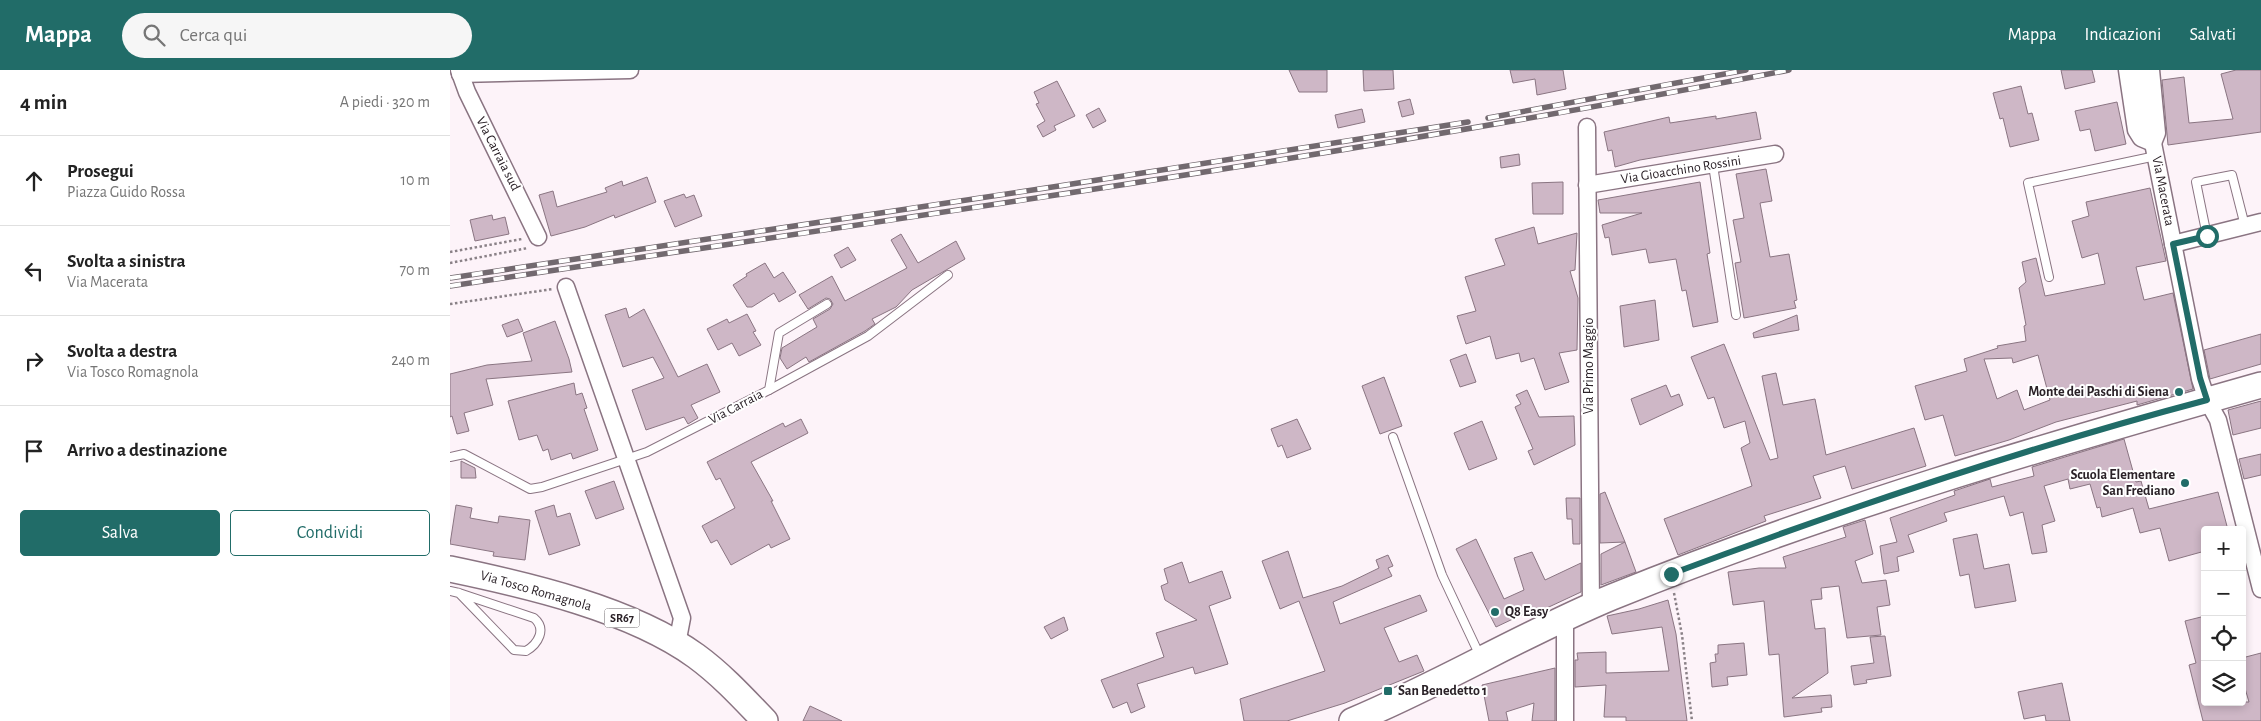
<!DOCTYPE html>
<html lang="it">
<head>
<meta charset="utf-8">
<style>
	:root { --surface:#fff; --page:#f6f6f6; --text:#222; --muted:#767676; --line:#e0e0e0; --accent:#216c68 }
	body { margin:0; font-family:"Alegreya Sans",sans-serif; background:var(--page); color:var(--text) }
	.controls { position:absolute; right:15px; bottom:15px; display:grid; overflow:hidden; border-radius:5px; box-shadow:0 2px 8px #0003 }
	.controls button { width:45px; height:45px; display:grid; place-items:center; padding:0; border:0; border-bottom:1px solid var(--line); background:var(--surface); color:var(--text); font:25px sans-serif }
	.stop { position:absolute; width:15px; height:15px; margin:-11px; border:4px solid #216c68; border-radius:50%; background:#fff }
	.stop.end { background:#216c68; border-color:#fff; box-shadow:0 1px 5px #0008 }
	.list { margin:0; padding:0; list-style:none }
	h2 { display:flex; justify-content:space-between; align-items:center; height:65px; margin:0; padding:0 20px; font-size:21px }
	h2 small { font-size:16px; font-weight:400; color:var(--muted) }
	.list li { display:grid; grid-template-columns:32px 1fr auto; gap:15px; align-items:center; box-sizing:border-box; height:90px; padding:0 20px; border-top:1px solid var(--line) }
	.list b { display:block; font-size:19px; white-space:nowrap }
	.list p { margin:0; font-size:16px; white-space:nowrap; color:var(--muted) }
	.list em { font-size:16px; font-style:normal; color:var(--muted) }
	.actions { display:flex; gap:10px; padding:15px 20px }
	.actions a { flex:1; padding:11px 0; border:1px solid var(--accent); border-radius:5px; text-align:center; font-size:18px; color:var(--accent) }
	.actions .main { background:var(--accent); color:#fff }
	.icon { flex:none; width:28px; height:28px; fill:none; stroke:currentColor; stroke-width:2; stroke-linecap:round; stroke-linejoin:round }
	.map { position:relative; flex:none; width:1811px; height:651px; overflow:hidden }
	header { display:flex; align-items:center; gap:30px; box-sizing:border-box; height:70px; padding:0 25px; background:var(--accent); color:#fff }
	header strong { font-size:24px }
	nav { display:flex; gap:28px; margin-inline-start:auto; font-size:18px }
	.search { width:350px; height:45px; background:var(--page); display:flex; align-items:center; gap:12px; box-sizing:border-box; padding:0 18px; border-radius:28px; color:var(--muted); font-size:19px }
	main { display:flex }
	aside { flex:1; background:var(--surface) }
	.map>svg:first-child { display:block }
	.building { fill:#ceb7c6; stroke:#8a7582; fill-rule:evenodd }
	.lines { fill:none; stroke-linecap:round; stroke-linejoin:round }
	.service-casing { stroke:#8a7482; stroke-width:10 }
	.minor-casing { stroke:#8a7482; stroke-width:19 }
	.primary-casing { stroke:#8a7482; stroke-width:28 }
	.path { stroke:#8a8187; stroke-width:2.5; stroke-dasharray:2.5 2.5; stroke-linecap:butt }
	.service { stroke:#fff; stroke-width:8 }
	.minor { stroke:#fff; stroke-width:16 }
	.primary { stroke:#fff; stroke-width:25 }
	.rail-casing { stroke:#72696f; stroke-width:5.5 }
	.rail { stroke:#fff; stroke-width:4; stroke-dasharray:11; stroke-linecap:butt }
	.route { stroke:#216c68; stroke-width:6 }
	.poi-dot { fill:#216c68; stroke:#fff; stroke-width:2 }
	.labels { text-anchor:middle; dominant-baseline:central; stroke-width:4; stroke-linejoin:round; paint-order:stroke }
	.shield { fill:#fff; stroke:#6b6468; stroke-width:1 }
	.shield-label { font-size:12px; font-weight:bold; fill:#2b2228 }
	.street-label { font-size:14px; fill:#2b2228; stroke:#fff }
	.poi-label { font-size:14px; font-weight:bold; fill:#2b2228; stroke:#fff; text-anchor:end }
</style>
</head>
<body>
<header>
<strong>Mappa</strong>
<div class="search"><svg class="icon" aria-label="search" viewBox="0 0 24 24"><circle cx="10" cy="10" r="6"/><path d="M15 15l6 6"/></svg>Cerca qui</div>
<nav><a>Mappa</a><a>Indicazioni</a><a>Salvati</a></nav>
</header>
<main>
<aside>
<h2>4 min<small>A piedi · 320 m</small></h2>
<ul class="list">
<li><svg class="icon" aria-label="ahead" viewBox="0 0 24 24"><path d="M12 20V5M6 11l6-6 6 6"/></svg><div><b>Prosegui</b><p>Piazza Guido Rossa</p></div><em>10 m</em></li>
<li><svg class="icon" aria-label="left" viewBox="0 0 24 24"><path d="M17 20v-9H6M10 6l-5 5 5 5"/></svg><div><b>Svolta a sinistra</b><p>Via Macerata</p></div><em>70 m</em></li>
<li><svg class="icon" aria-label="right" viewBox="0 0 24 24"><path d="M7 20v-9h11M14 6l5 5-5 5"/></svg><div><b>Svolta a destra</b><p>Via Tosco Romagnola</p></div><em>240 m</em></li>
<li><svg class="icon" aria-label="arrive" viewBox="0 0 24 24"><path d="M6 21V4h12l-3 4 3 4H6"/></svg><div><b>Arrivo a destinazione</b></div></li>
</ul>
<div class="actions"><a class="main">Salva</a><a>Condividi</a></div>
</aside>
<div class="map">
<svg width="1811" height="651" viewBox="0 0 1811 651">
	<rect width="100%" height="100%" fill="#fdf3f9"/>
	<!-- building -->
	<g class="building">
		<polygon points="839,0 877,0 877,22 849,22"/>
		<polygon points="913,0 943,0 944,19 914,21"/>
		<polygon points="1060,0 1113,0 1116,19 1087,25 1085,9 1063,13"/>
		<polygon points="1611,0 1642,0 1645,12 1615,19"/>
		<polygon points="1786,0 1811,0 1811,62 1718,75 1712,10 1734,7 1739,53 1783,49 1771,4"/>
		<polygon points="607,11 625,46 604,56 606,60 593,67 587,56 595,51 586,34 589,33 584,22"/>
		<polygon points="1571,16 1578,44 1582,43 1589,70 1560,77 1553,48 1550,49 1543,23"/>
		<polygon points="960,29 964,44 952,47 948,32"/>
		<polygon points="1667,32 1676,74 1645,81 1640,59 1630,61 1625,41"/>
		<polygon points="649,38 656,51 643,58 636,45"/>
		<polygon points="912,39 915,52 888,58 885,45"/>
		<polygon points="1306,42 1311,69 1190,90 1165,97 1162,80 1158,81 1154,62 1219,47 1220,53 1266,46 1266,49"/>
		<polygon points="1069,84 1070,95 1051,98 1050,87"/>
		<polygon points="1316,99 1322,131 1310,133 1320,187 1339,184 1347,230 1344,231 1346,238 1294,248 1285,193 1291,192 1283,150 1294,148 1286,104"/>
		<polygon points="197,107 206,132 165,148 164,145 135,157 101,166 89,125 103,121 107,137 157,122 155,118 172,111 173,116"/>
		<polygon points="1113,112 1113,144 1083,144 1082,113"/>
		<polygon points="1250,112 1260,183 1257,184 1268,252 1243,257 1236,220 1232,221 1226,189 1199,193 1196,179 1162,185 1159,167 1155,168 1152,155 1192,143 1150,143 1148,130"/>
		<path d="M 1700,118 L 1716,191 L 1686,197 L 1694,230 L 1723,223 L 1743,319 L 1687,335 L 1687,331 L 1606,352 L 1559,370 L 1505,386 L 1493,345 L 1475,350 L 1465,316 L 1517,301 L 1514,289 L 1548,278 L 1547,276 L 1576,271 L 1574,256 L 1576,255 L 1569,218 L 1576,212 L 1572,192 L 1586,188 L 1595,226 L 1655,214 L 1648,183 L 1632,188 L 1622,151 L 1639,146 L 1636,132 ZM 1588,285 L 1600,330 L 1574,340 L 1567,320 L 1547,329 L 1534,289 L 1562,288 L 1563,293 Z"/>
		<polygon points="234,124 236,128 244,125 252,146 225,157 214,131"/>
		<polygon points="42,145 43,150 55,147 59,164 25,171 20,150"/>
		<polygon points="1084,157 1088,174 1127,163 1125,200 1120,201 1128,228 1127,280 1109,283 1119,312 1095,320 1084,288 1071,292 1069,283 1046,289 1040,266 1016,274 1007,246 1026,241 1015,207 1055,195 1045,169"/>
		<polygon points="451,164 468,193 506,171 515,189 462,220 446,237 422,249 425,254 415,261 359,292 356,287 337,299 330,288 332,278 367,257 363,249 380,239 383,234 380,229 376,228 358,239 349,225 382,206 395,231 457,198 441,170"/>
		<polygon points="398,177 406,190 391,198 384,185"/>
		<polygon points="315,193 324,208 333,202 346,222 329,232 324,223 302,237 297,237 283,215 297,206 296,204"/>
		<polygon points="1205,230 1209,270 1174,277 1170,236"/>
		<polygon points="176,238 179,248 194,239 228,307 257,294 270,322 241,335 248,348 238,354 234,347 196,360 182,320 214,308 203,287 173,297 155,245"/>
		<polygon points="297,244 306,261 303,262 311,275 289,286 282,273 268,280 257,259 277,249 279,253"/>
		<polygon points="1347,245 1349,260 1304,268 1303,263"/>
		<polygon points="68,249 73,261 57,267 52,255"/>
		<polygon points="105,251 119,289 122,302 36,309 43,335 14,343 19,361 7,364 2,346 0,347 0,304 37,295 82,291 73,263"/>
		<polygon points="1811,264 1811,294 1760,309 1754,280"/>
		<polygon points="1274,274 1320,390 1328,388 1312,306 1326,303 1333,335 1365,329 1376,385 1464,358 1476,396 1402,419 1395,396 1363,406 1371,428 1314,446 1316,451 1228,485 1214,449 1302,416 1291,378 1300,373 1295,351 1274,358 1264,327 1258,329 1241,287"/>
		<polygon points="1016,284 1026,312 1010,317 1000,290"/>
		<polygon points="934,307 952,356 930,364 912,316"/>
		<polygon points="124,313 126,325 132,323 137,338 134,339 148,380 123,389 121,383 101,390 98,379 93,381 87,365 69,370 58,331"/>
		<polygon points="1216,315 1221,327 1229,324 1233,335 1190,355 1181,329"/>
		<polygon points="1077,320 1089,347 1124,346 1125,375 1084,395 1078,381 1083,379 1065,337 1071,334 1066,325"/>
		<polygon points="1811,331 1811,358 1783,365 1778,340"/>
		<polygon points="351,349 358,363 301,392 323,431 321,431 340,469 321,478 319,474 281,495 267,470 261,473 252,456 285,438 270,408 266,410 257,392 333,353 335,357"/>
		<polygon points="847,349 861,379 837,388 832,375 828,377 821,359"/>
		<polygon points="1032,351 1047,389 1019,400 1004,363"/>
		<polygon points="1674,369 1686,412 1691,411 1699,439 1768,422 1778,460 1755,460 1755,481 1719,491 1710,458 1690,463 1683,438 1652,447 1650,437 1647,438 1640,414 1620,419 1618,409 1594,416 1605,451 1592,455 1597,482 1582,484 1573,442 1560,446 1554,426 1494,443 1497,451 1458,465 1464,482 1447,487 1449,501 1434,504 1430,476 1447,472 1440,448 1505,425 1504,421 1540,409 1542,417 1584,406 1582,397"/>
		<polygon points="1811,384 1811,405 1794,409 1789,389"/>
		<polygon points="11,391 25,398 26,408 11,408"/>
		<polygon points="164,411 174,439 146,449 135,421"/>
		<polygon points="1155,422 1166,450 1175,472 1150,473 1150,424"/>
		<polygon points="1116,428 1130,428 1130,474 1123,474 1122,449 1117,449"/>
		<polygon points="6,435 22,438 20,448 48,453 49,446 80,450 75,490 43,486 44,482 0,474"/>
		<polygon points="104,435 107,447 120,443 130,475 99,485 85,441"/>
		<polygon points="1415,450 1423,484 1405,491 1412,513 1436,510 1440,535 1427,537 1431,565 1397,568 1389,516 1371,518 1372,529 1361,530 1365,559 1375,558 1378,603 1342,628 1381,625 1382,637 1371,638 1372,642 1334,647 1329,584 1319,585 1314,531 1283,535 1278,502 1309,498 1336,498 1333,487 1396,467 1393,457"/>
		<polygon points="1527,464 1534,499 1559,494 1566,531 1525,538 1519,504 1510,506 1503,469"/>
		<polygon points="1026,469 1054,529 1074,520 1064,488 1082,482 1095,510 1131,493 1131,522 1086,543 1084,539 1046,557 1006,479"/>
		<polygon points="1175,472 1186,502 1151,515 1151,484"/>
		<polygon points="838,481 853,528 892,516 929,498 926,490 938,485 943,496 938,498 942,506 883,532 890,554 970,525 977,541 934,558 949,592 967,585 974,601 895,633 837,651 794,651 790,629 875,601 849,531 830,539 812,491"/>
		<polygon points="732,492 739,513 772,501 781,528 759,536 778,594 745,604 743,597 687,614 695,637 681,643 677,632 663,638 651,610 714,587 706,563 747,550 715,530 711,516 718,513 714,499"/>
		<polygon points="1218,530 1226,564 1237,651 1176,651 1176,647 1154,647 1156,615 1125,617 1125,590 1128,590 1127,583 1156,582 1156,603 1219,601 1212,557 1162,564 1157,546 1189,539"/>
		<polygon points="1755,546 1755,632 1799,632 1792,608 1792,588 1811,583 1811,651 1753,651 1739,595 1746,593 1735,551"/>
		<polygon points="614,547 618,560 601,569 594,557"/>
		<polygon points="1435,566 1441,606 1416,610 1417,613 1404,615 1401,596 1424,593 1420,567"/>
		<polygon points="1294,573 1297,605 1277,607 1278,615 1262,617 1260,593 1266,592 1265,584 1268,584 1268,575"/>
		<polygon points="1105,598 1105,651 1082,651 1084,633 1056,642 1058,651 1039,651 1032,615"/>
		<polygon points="1612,613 1620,651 1596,651 1595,645 1574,649 1568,622"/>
		<polygon points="360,636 392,651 353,651"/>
	</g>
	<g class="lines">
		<!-- service casing -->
		<g class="service-casing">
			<g id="service">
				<polyline points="1263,95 1286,245"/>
				<polyline points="1757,166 1746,112 1782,105 1795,156"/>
				<polyline points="1599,207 1578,113 1706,86"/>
				<polyline points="319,320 418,266 498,205"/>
				<polyline points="943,367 992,505 1030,586"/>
				<polyline points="0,387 14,384 80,419 92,417 197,382 319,320 329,263 377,234"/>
				<path d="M 0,521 L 9,523 L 84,548 C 97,559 88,574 76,581 L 64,580 L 9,523"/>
			</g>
		</g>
		<!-- minor casing -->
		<g class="minor-casing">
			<g id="minor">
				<polyline points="9,0 17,22 88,167"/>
				<polyline points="1677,0 1686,60 1691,68 1703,73 1707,63 1701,0"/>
				<polyline points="1689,0 1695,49 1703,73 1750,309 1757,330 1768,350 1811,519"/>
				<polyline points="10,4 180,0"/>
				<polyline points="1137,57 1141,536"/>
				<polyline points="1137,115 1325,84"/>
				<polyline points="1723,174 1811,152"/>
				<polyline points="116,217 232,548 227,574"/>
				<polyline points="1115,651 1115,548"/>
			</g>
		</g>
		<!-- primary casing -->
		<g class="primary-casing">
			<g id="primary">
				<path d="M 0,499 C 77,515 181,539 246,586 C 272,605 293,628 315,651"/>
				<path d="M 902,651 C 991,614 1073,564 1162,527 C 1373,441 1592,377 1811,315"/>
			</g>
		</g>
		<!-- path -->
		<g class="path">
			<polyline points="0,182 72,169"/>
			<polyline points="0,193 78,178"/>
			<polyline points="0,234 103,219"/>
			<polyline points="1224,523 1232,565 1242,651"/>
		</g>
		<!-- service -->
		<use href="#service" class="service"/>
		<!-- minor -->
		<use href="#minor" class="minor"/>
		<!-- primary -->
		<use href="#primary" class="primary"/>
		<!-- rail casing -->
		<g class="rail-casing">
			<g id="rail">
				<polyline points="1038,48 1296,0"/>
				<polyline points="0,208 609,116 1018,52"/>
				<path d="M 0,216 C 447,148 895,87 1339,0"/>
			</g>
		</g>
		<!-- rail -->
		<use href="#rail" class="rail"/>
	</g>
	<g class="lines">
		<!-- route -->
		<path class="route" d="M 1221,504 C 1397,438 1575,378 1757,330 L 1750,308 L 1723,174 L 1757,166"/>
	</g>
	<!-- markers -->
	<g class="poi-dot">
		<circle cx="1729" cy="322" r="5"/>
		<circle cx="1735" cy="413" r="5"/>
		<circle cx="1045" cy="542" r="5"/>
		<rect x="933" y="616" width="10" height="10" rx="2.5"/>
	</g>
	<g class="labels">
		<!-- shield labels -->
		<rect class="shield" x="154.5" y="538.5" width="35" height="19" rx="4"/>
		<g class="shield-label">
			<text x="172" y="548">SR67</text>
		</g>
		<!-- street labels -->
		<g class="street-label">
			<text transform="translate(48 84) rotate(63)">Via Carraia sud</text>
			<text transform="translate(1231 100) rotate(-9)">Via Gioacchino Rossini</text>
			<text transform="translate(1713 121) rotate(79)">Via Macerata</text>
			<text transform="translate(1139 296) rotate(-90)">Via Primo Maggio</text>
			<text transform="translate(286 337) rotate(-28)">Via Carraia</text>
			<text transform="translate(86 521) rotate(16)">Via Tosco Romagnola</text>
		</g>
		<!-- poi labels -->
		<g class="poi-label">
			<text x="1719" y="322">Monte dei Paschi di Siena</text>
			<text x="1725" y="405">Scuola Elementare<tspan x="1725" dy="16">San Frediano</tspan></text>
			<text x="1055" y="542" text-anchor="start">Q8 Easy</text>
			<text x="948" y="621" text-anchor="start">San Benedetto 1</text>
		</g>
	</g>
</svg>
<div class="controls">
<button>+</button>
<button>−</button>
<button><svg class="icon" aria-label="locate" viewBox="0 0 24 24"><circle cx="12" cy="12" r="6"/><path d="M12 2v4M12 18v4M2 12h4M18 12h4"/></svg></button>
<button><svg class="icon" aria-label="layers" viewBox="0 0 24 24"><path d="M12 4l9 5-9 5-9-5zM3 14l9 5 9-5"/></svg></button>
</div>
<div class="stop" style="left:1757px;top:166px"></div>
<div class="stop end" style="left:1221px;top:504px"></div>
</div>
</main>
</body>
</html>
